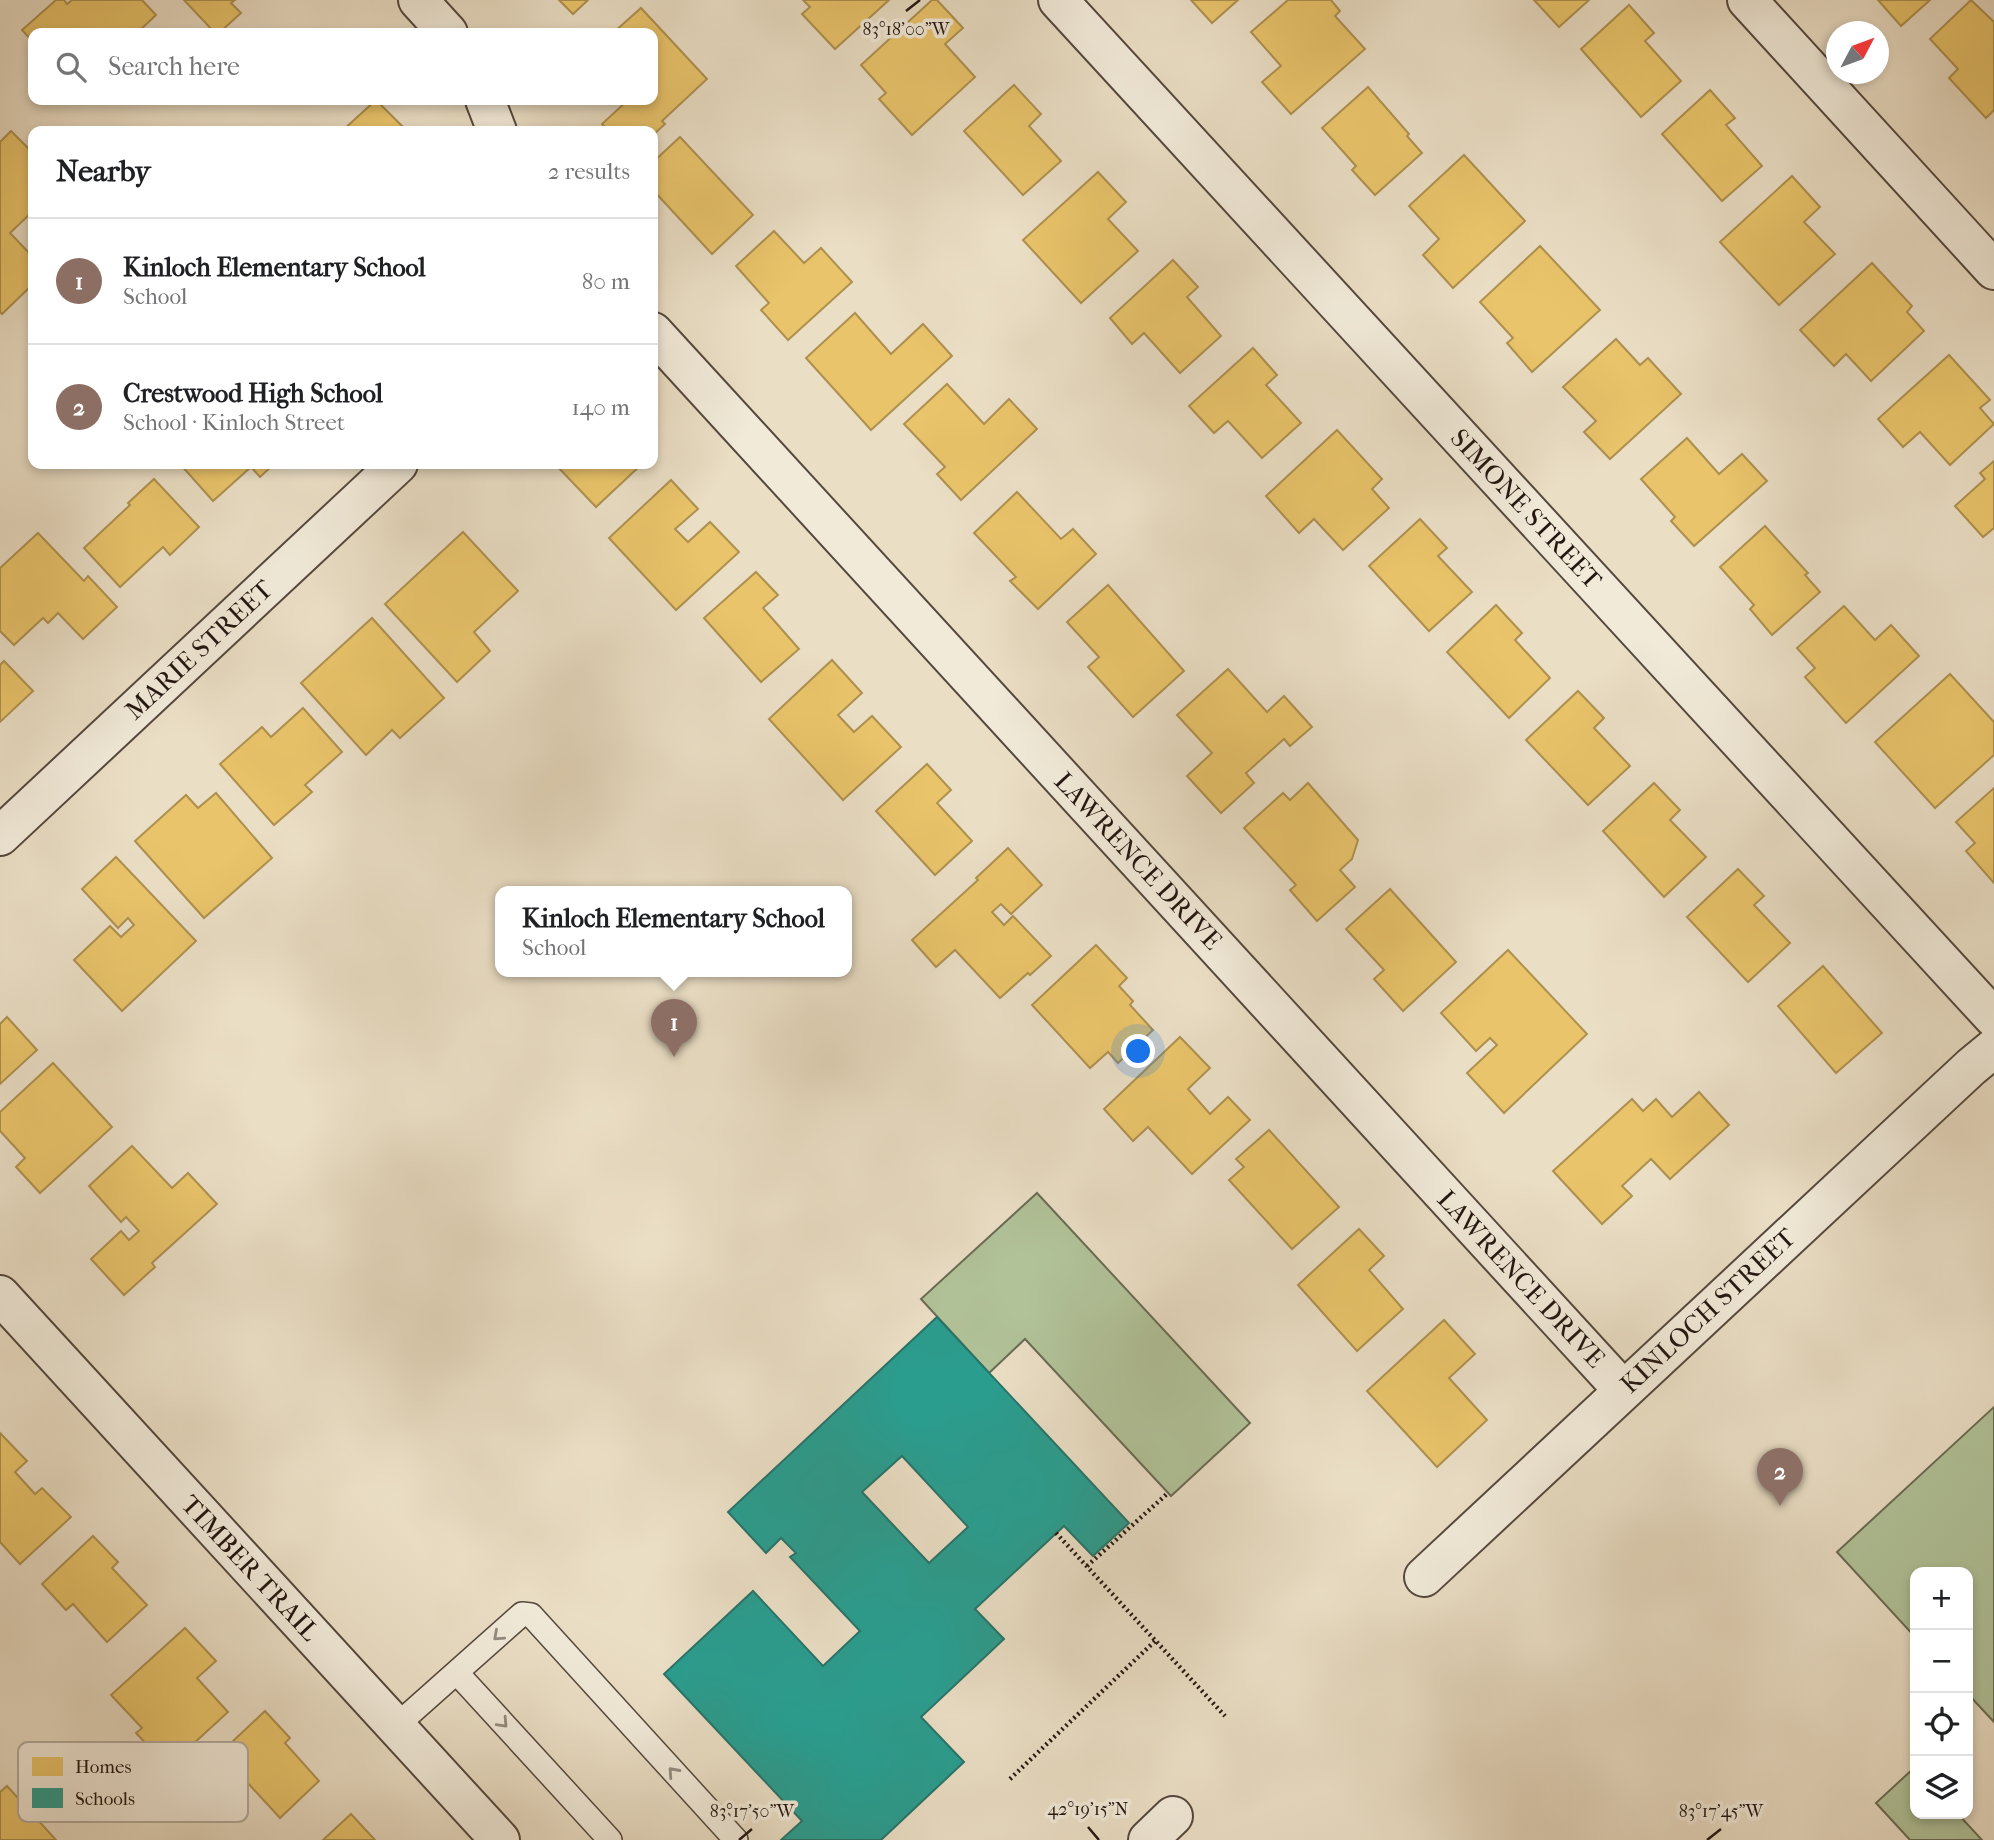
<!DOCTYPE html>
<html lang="en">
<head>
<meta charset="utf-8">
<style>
	:root { --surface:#fff; --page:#f2f2f2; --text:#202124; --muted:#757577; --line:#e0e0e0; --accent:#8f2418 }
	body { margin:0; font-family:"IM FELL French Canon",serif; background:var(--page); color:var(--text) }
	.controls { position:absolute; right:21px; bottom:21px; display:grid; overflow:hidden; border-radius:14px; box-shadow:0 4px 10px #0003 }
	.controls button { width:63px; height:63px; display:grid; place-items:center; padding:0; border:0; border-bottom:2px solid var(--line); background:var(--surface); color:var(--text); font:35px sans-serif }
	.compass { position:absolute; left:1826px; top:21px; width:63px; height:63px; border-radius:50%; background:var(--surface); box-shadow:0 4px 10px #0003; rotate:49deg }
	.you { position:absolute; left:1139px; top:1052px; width:24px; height:24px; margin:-18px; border:5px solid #fff; border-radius:50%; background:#1a73e8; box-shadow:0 0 0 10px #1a73e833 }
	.badge { display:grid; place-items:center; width:46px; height:46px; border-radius:50%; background:var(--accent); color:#fff; font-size:23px; font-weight:700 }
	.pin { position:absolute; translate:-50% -58px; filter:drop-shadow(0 2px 4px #0008) }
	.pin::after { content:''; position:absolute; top:37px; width:24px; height:21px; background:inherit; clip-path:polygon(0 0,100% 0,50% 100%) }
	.popup { position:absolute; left:495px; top:886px; width:357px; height:91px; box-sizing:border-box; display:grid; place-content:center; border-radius:14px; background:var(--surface); filter:drop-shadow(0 2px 5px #0005); font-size:23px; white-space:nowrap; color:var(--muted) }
	.popup b { font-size:26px; color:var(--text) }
	.popup::after { content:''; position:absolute; left:50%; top:100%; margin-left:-14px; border:14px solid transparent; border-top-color:var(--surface) }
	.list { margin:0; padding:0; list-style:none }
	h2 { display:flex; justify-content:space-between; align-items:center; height:91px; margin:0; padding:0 28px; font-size:30px }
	h2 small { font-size:23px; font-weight:400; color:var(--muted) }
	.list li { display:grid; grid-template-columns:46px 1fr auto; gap:21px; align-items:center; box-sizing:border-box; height:126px; padding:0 28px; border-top:2px solid var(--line) }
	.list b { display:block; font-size:26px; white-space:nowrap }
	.list p { margin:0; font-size:23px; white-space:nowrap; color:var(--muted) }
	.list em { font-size:23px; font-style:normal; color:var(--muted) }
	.icon { flex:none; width:38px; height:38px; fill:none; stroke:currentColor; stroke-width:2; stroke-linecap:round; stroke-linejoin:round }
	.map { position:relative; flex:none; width:1994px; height:1840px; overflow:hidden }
	.search { position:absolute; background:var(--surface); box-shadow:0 4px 10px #0003; left:28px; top:28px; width:630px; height:77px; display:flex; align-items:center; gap:18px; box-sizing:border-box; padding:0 24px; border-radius:14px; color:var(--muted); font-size:26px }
	.panel { position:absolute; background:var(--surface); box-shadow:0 4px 10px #0003; left:28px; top:126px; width:630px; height:343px; border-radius:14px }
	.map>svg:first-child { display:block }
	.green { fill:#b1c299; stroke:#6a6c54; stroke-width:2 }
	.homes { fill:#e9c46a; stroke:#ae904f; stroke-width:2 }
	.schools { fill:#2a9d8f; stroke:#287469; stroke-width:2; fill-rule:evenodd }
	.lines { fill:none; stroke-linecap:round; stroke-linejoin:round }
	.service-casing { stroke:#55483d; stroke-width:26 }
	.minor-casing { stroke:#55483d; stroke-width:42 }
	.path { stroke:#231610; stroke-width:4.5; stroke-dasharray:2 3.5; stroke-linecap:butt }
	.service { stroke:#f1ead9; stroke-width:23 }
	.minor { stroke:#f1ead9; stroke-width:38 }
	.oneway { stroke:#948b7f }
	.ticks { fill:none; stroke:#231610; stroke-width:2.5 }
	.labels { text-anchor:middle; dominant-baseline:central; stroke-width:7; stroke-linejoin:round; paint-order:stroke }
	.street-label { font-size:26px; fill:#231610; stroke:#f1ead9 }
	.key { fill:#f1ead9; stroke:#b3aa9d; stroke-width:2 }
	.key-label { font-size:19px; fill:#231610 }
	.ticks-label { font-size:18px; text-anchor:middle; fill:#231610; stroke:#f1ead9; stroke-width:7; stroke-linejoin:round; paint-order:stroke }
</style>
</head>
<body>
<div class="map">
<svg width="1994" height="1840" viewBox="0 0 1994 1840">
	<rect width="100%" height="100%" fill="#eadec5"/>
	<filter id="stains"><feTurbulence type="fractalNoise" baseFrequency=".00286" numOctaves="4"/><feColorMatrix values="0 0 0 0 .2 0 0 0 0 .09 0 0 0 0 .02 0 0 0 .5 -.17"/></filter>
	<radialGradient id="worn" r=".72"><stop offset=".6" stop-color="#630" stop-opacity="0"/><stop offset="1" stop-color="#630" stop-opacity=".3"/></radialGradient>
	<!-- green -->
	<g class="green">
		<polygon points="1037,1193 1250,1423 1171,1496 1025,1339 989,1373 921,1299"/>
		<polygon points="1994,1407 1994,1722 1968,1694 1968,1572 1915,1572 1915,1637 1837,1552"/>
		<polygon points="1915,1767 1915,1814 1958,1814 1982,1840 1910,1840 1876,1803"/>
	</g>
	<!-- homes -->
	<g class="homes">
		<polygon points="56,0 64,0 67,4 72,0 142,0 156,15 137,33 33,33 33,42 22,30"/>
		<polygon points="184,0 235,0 231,3 241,13 219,33 215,33"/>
		<polygon points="559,0 588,0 573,14"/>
		<polygon points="803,0 889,0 835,49 802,14 810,7"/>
		<polygon points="932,0 937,0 963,28 945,44 975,77 912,135 879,99 886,93 861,65"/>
		<polygon points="1191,0 1238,0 1212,23"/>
		<polygon points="1288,0 1331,0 1340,11 1335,16 1365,49 1291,114 1262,82 1281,66 1251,32"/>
		<polygon points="1534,0 1589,0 1559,27"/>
		<polygon points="1878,0 1930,0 1901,26"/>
		<polygon points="1971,0 1994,22 1994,110 1986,118 1949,78 1958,69 1930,39"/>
		<polygon points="1629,5 1654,33 1645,41 1681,81 1641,117 1581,49"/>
		<polygon points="641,8 707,79 662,121 665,124 653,135 653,131 609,131 602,124 628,100 636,100 639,103 642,100 653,100 653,33 613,33"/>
		<polygon points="1014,85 1041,114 1029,126 1061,161 1023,195 964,131"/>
		<polygon points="1368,87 1409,134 1407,136 1422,153 1375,195 1352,170 1356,166 1322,128"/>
		<polygon points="1710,90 1735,118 1726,125 1762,166 1722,201 1662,134"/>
		<polygon points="376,100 403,127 398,131 342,131"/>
		<polygon points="11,131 28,148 33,143 33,211 10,233 33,257 33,284 2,314 0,312 0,142"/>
		<polygon points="680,137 753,215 712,254 653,190 653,162"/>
		<polygon points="1464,155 1525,221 1453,288 1423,255 1439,239 1409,206"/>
		<polygon points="1098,172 1126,202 1108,219 1138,251 1081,303 1023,240"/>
		<polygon points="1792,176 1820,207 1804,222 1835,254 1779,305 1720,242"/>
		<polygon points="774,231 804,263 821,248 852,282 788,340 761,310 769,303 736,266"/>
		<polygon points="1540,246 1600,310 1532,372 1507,343 1513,338 1480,302"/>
		<polygon points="1173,260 1198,287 1187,297 1221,336 1180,373 1144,333 1132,344 1110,318"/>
		<polygon points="1872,263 1912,306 1907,312 1924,331 1871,381 1846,354 1834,366 1800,330"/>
		<polygon points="855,313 891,354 923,324 952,356 871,430 806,358"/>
		<polygon points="1616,339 1640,365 1648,358 1681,394 1610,459 1584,432 1596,421 1563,387"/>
		<polygon points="1253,348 1277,375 1266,385 1301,423 1262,458 1228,421 1214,433 1189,406"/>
		<polygon points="1949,355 1990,400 1980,408 1994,424 1950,465 1920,432 1903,447 1878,419"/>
		<polygon points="947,384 984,424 1009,399 1037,429 961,500 937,474 945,467 904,424"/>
		<polygon points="1337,430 1382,479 1372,489 1389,508 1343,550 1314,519 1299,533 1266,496"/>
		<polygon points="1687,438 1719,474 1742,454 1767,481 1694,546 1671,521 1675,517 1641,479"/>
		<polygon points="1994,461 1994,528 1983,537 1955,506 1985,479 1980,473"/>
		<polygon points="180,464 274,464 260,477 251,467 213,501"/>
		<polygon points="555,464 642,464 596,507"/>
		<polygon points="154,479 199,527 170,555 163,547 120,587 84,548 130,505 128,503"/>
		<polygon points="671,480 698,509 675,529 688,542 710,522 739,552 676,610 609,538"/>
		<polygon points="1017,492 1061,539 1073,529 1096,554 1038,609 1010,581 1016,577 974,533"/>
		<polygon points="1420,519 1447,548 1438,556 1472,592 1429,631 1369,566"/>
		<polygon points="1765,526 1808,573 1805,575 1820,592 1772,635 1750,609 1754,605 1720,567"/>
		<polygon points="463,532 518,591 474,632 490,651 457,682 385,604"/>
		<polygon points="38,533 84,581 88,576 117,607 83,639 58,613 48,623 43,618 14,645 0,631 0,568"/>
		<polygon points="756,572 778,595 763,608 799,649 761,682 704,618"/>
		<polygon points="1108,585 1184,671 1133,717 1088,667 1099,657 1067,622"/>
		<polygon points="1496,605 1522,633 1515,640 1550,678 1509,718 1447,652"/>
		<polygon points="1844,606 1875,640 1891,625 1919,656 1846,723 1805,677 1815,668 1797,648"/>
		<polygon points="372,618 444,698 400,738 392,730 366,755 301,683"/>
		<polygon points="832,660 862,693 838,715 854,732 872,716 901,747 843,800 769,719"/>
		<polygon points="4,661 33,691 0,722 0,665"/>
		<polygon points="1228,669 1267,712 1284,696 1312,727 1290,746 1284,739 1246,773 1254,783 1221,813 1187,776 1212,753 1177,715"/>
		<polygon points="1950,674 1994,722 1994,755 1935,808 1875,742"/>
		<polygon points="1578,691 1604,718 1594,728 1630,766 1588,805 1526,740"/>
		<polygon points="303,708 342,752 305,785 312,792 274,825 220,764 262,727 271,737"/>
		<polygon points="927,764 951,790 937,803 972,841 935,875 876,811"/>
		<polygon points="1308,783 1358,840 1352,859 1340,870 1355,887 1317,921 1290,890 1296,885 1244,828 1283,793 1290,800"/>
		<polygon points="1654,783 1680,810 1670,820 1706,857 1664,897 1603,831"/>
		<polygon points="1994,788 1994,883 1966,851 1975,843 1956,822"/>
		<polygon points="216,793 272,858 204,918 135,841 186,795 198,808"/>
		<polygon points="1008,848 1042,885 1011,914 1001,904 992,912 1004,925 1013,916 1051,956 1030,975 1028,973 1000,998 955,950 936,967 912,940 978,880 976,878"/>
		<polygon points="116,857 196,941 122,1011 74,960 110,926 121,937 134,925 128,918 118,928 82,889"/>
		<polygon points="1738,869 1764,896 1754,905 1790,943 1748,982 1687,917"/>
		<polygon points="1390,889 1456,962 1403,1011 1374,979 1384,970 1346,929"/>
		<polygon points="1096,945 1127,978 1119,986 1133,1001 1130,1005 1153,1030 1118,1063 1108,1052 1090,1068 1032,1005"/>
		<polygon points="1508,950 1587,1034 1504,1113 1467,1073 1497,1045 1490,1038 1476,1051 1441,1013"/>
		<polygon points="1823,966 1882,1033 1836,1073 1778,1006"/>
		<polygon points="7,1017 37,1050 0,1084 0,1024"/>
		<polygon points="1180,1037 1210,1068 1188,1089 1210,1114 1228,1097 1250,1120 1192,1174 1148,1127 1133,1141 1104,1109"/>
		<polygon points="53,1063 112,1127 40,1193 16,1167 25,1158 0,1131 0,1112"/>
		<polygon points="1699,1092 1729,1125 1670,1179 1651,1159 1622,1186 1632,1196 1602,1224 1553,1171 1632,1099 1643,1111 1656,1099 1672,1117"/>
		<polygon points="1269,1130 1339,1207 1292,1249 1229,1180 1244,1167 1236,1159"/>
		<polygon points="132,1146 172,1188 188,1173 217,1204 152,1263 155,1267 124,1295 91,1259 121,1231 129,1240 139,1231 126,1217 121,1222 89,1186"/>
		<polygon points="1359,1229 1384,1256 1369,1270 1403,1309 1357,1351 1298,1285"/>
		<polygon points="1444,1320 1475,1354 1449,1378 1487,1420 1437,1467 1367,1391"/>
		<polygon points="0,1433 27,1461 15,1472 35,1494 42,1488 71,1517 20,1564 0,1542"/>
		<polygon points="93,1536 118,1562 112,1568 147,1605 107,1642 73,1604 66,1610 42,1584"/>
		<polygon points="185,1628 216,1661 197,1678 228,1712 168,1767 136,1733 142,1728 111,1695"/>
		<polygon points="265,1711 290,1738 285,1743 319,1781 280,1818 245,1780 239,1786 214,1759"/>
		<polygon points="7,1786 56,1840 0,1840 0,1792"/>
		<polygon points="351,1814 375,1840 323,1840"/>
	</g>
	<!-- schools -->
	<path class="schools" d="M 937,1317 L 1129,1523 L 1093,1556 L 1064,1526 L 975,1609 L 1004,1639 L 921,1717 L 964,1762 L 881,1840 L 781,1840 L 802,1821 L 664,1674 L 753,1591 L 823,1666 L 860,1631 L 790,1557 L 796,1553 L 781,1538 L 766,1553 L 728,1512 ZM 902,1456 L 968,1527 L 929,1563 L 862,1492 Z"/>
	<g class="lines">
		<!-- service casing -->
		<g class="service-casing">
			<g id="service">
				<polyline points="457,1673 610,1840"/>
				<polyline points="396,1726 522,1614 531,1615 736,1840"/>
			</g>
		</g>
		<!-- minor casing -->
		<g class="minor-casing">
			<g id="minor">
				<polyline points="418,0 448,33"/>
				<polyline points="1058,0 1994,1018"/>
				<polyline points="1747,0 1994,270"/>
				<polyline points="485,100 497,131"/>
				<polyline points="653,332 1623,1390"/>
				<polyline points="0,836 398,464"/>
				<polyline points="0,1295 500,1840"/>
				<polyline points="1424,1577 1971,1067 1994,1048"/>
				<polyline points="1148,1840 1173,1816"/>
			</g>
		</g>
		<!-- path -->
		<g class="path">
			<polyline points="1056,1533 1225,1716"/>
			<polyline points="1087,1566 1168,1493"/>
			<polyline points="1010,1779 1155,1641"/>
		</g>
		<!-- service -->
		<use href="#service" class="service"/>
		<!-- minor -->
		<use href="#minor" class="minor"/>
	</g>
	<!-- one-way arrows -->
	<defs><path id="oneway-chevron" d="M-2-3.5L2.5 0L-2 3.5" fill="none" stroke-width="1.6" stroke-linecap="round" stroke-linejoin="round" transform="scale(1.75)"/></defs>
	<g class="oneway">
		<use href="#oneway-chevron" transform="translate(498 1636) rotate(138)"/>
		<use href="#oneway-chevron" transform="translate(503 1723) rotate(47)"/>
		<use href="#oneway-chevron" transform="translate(673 1772) rotate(-132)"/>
	</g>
	<!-- ticks -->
	<path class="ticks" d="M 906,11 L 920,0M 1088,1827 L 1099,1840M 739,1840 L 752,1829M 1707,1840 L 1721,1829"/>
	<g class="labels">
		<!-- street labels -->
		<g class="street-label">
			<text transform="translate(1526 509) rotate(47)">SIMONE STREET</text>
			<text transform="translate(199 650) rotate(-43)">MARIE STREET</text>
			<text transform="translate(1138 861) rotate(47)">LAWRENCE DRIVE</text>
			<text transform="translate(1521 1279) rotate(47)">LAWRENCE DRIVE</text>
			<text transform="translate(1708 1311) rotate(-43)">KINLOCH STREET</text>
			<text transform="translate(250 1568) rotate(47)">TIMBER TRAIL</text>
		</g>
	</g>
	<!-- legend -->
	<rect x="18" y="1742" width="230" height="80" rx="10" class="key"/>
	<rect x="32" y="1757" width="31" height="19" fill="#e9c46a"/>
	<rect x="32" y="1788" width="31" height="20" fill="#2a9d8f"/>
	<g class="key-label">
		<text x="75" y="1773">Homes</text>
		<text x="75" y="1805">Schools</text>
	</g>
	<g class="ticks-label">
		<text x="906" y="35">83°18'00"W</text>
		<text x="1088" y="1815">42°19'15"N</text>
		<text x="752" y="1817">83°17'50"W</text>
		<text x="1721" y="1817">83°17'45"W</text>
	</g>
	<rect width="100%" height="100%" filter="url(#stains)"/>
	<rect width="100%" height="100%" fill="url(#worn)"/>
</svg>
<div class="controls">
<button>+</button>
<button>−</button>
<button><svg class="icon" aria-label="locate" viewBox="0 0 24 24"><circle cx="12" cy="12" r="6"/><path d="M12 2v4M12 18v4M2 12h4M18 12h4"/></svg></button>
<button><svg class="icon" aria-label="layers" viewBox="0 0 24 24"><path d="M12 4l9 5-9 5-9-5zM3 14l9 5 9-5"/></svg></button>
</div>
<svg class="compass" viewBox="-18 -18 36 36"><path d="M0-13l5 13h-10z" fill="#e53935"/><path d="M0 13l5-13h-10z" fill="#757577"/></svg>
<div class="you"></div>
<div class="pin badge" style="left:674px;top:1057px;background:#8d6e63">1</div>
<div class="popup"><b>Kinloch Elementary School</b>School</div>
<div class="pin badge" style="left:1780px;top:1506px;background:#8d6e63">2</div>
<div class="search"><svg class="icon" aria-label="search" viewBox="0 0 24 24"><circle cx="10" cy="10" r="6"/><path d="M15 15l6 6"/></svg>Search here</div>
<section class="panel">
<h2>Nearby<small>2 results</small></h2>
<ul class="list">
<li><span class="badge" style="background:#8d6e63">1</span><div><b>Kinloch Elementary School</b><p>School</p></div><em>80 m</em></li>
<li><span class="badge" style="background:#8d6e63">2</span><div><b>Crestwood High School</b><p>School · Kinloch Street</p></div><em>140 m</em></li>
</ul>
</section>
</div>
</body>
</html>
